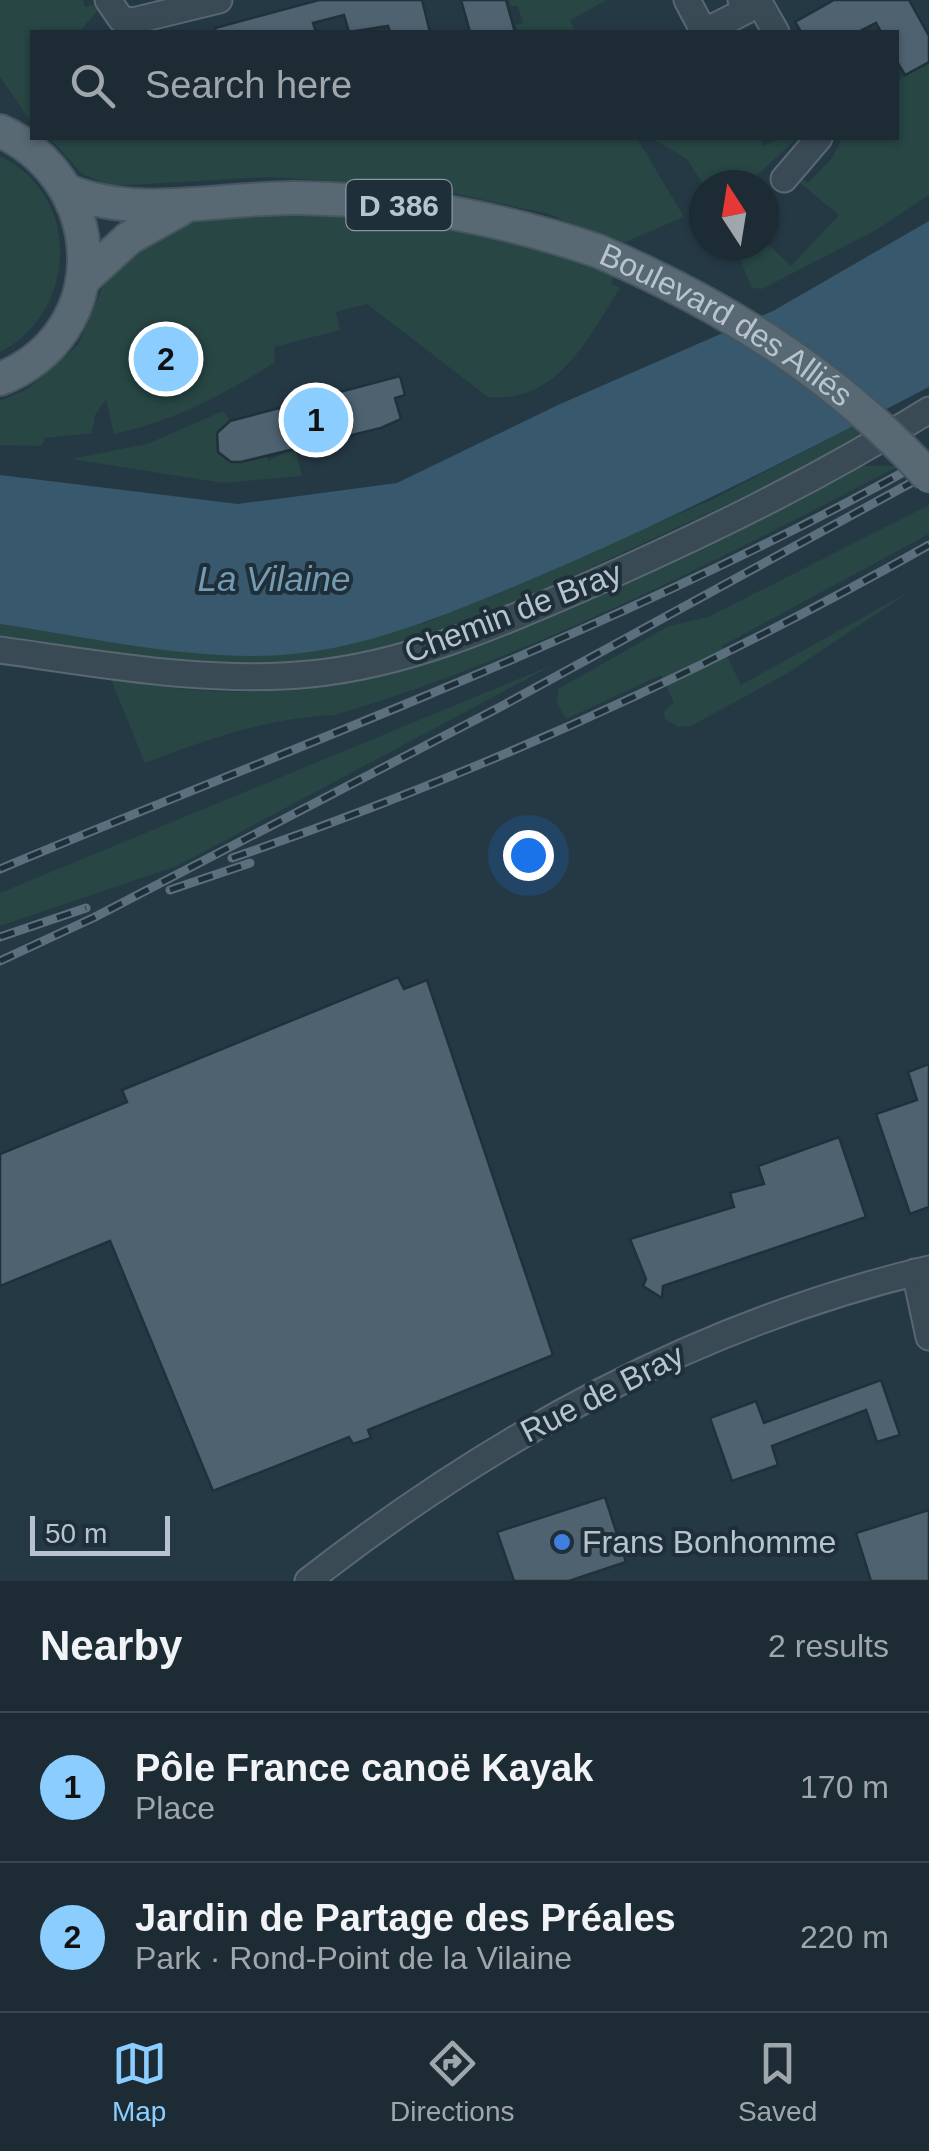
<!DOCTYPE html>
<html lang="en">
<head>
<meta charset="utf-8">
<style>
	:root { --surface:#1c2b34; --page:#293740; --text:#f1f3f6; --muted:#a0a7ac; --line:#3a474f; --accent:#8bcdff }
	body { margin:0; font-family:Helvetica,sans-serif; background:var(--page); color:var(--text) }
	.compass { position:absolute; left:689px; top:170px; width:90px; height:90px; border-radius:50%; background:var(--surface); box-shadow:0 2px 8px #0004; rotate:348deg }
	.scale { position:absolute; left:30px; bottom:25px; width:140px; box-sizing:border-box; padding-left:10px; border:5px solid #b7c4ce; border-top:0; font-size:28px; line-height:35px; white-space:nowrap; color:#b7c4ce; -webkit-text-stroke:8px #1e2f3a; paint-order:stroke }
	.you { position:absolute; left:528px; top:855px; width:35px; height:35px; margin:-25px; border:8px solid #fff; border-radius:50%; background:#1a73e8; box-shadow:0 0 0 15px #1a73e833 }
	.badge { display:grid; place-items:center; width:65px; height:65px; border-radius:50%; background:var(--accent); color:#111; font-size:32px; font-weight:700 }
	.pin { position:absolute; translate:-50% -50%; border:5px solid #fff; box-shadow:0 2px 10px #0006 }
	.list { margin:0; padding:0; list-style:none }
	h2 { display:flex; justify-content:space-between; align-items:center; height:130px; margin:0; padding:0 40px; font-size:42px }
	h2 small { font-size:32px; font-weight:400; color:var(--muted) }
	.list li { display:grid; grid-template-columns:65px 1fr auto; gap:30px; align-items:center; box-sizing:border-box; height:150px; padding:0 40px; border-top:2px solid var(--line) }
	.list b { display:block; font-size:38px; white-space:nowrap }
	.list p { margin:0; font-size:32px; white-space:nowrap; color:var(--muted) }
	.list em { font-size:32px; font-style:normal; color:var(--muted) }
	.icon { flex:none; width:55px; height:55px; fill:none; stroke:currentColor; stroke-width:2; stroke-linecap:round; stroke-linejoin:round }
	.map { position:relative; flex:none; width:929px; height:1581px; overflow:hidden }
	.search { position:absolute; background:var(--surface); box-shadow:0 2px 8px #0004; left:30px; right:30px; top:30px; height:110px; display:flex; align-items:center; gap:25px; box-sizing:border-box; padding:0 35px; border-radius:0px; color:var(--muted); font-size:38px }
	.sheet { height:430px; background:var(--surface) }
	nav { display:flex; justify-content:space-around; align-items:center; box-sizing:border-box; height:140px; border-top:2px solid var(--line); background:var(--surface); font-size:28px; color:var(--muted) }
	nav a { display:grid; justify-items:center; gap:5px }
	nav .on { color:var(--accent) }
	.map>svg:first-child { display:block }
	.green { fill:#274644 }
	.water { fill:#38586d }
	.building { fill:#4e6270; stroke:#20313c; stroke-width:2.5 }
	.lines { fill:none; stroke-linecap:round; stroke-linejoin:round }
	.minor-casing { stroke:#586772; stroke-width:29 }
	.major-casing { stroke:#465661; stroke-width:36 }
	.minor { stroke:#3a4a54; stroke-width:25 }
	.major { stroke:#586974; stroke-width:32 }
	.rail-casing { stroke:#5c6f7c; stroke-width:9 }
	.rail { stroke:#1e2f3a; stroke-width:5; stroke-dasharray:15; stroke-linecap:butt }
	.major-bridge-casing { stroke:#465661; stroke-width:36; stroke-linecap:butt }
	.major-bridge { stroke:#586974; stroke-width:32 }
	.shop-dot { fill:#3f7fe0; stroke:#1e2f3a; stroke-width:4 }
	.labels { text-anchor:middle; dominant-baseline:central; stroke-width:8; stroke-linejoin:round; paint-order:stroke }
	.shield { fill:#1e2f3a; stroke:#8997a2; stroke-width:2.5 }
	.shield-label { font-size:30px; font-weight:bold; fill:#b7c4ce }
	.street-label { font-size:32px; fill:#b7c4ce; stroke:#1e2f3a }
	.poi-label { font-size:32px; fill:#b7c4ce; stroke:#1e2f3a; text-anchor:start }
	.water-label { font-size:35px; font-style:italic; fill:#759bb3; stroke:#1e2f3a }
</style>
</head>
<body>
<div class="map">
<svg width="929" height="1581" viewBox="0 0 929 1581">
	<rect width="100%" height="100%" fill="#253945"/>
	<!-- green -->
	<g class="green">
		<polygon points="0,0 83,0 85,7 97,4 99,9 79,32 32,32 32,123 0,77"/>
		<polygon points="509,0 607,0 570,20 576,32 518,32 515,25 523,23 518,6 511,6"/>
		<polygon points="929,63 929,195 876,230 762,289 752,288 734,245 764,245 764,241 791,266 839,215 795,179 797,175 808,183 833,157 842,138 896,138 897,81"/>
		<polygon points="50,138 629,138 638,140 684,217 618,245 549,214 424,187 270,177 111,186 82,174"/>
		<polygon points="651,138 758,138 764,146 780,138 797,138 747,185 704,186 687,159"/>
		<path d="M 0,156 C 82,195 78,312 0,352 Z"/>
		<path d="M 270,210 C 389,218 505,225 614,275 L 611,284 L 620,288 C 588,338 558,404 488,397 L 367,304 L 336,312 L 340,330 L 274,347 L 275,362 C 226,394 171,422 114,434 L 106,399 L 95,415 L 92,433 L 45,438 L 41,446 L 0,445 L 0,401 L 29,388 L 78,345 L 102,288 L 133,253 L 179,221 Z"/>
		<polygon points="223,411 230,421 216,439 222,456 235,462 267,455 268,461 295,448 302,476 223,483 71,459 147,444"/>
		<polygon points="855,425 871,438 499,610 413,642 286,665 152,658 0,638 0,624 233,655 296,654 425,623 711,500"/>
		<path d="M 863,466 L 899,466 C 718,560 531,657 335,715 C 268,718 207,739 145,763 L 110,677 C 301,719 423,665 594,590 C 685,551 774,510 863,466 Z"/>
		<polygon points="929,505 929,534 722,646 741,685 912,590 788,673 691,726 678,727 665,719 664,712 674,702 661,675 566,719 557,704 558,689 669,626 708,617"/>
		<polygon points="555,664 177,866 0,926 0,893"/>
	</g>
	<!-- water -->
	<path class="water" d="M 929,221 L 929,387 C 794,457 659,526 518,585 C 448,614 372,646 294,654 C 198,663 95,638 0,624 L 0,475 L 238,504 L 397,483 L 558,405 L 773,311 Z"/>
	<!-- building -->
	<g class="building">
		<polygon points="319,0 422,0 430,32 390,32 388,26 349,32 344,15 313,23 316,32 216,32 215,28"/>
		<polygon points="461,0 506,0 515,32 470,32"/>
		<polygon points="834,0 909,0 929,36 929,62 905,75 896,60 896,32 881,32 876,23 858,32 801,32 795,22"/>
		<polygon points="400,376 405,395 395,398 401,419 381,428 241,462 231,462 218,452 217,433 230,421"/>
		<polygon points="398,977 404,989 427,980 553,1355 368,1430 371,1438 353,1444 349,1437 213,1491 110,1241 0,1286 0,1154 127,1102 122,1090"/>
		<polygon points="929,1064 929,1207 910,1214 876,1114 917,1100 908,1072"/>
		<polygon points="839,1137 866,1217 663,1286 662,1298 643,1286 646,1279 630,1239 734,1207 730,1193 764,1184 758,1166"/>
		<polygon points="881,1380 900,1435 877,1442 866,1410 772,1446 778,1465 732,1481 710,1418 756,1401 764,1423"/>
		<polygon points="605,1497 626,1562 569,1581 514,1581 497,1532"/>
		<polygon points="929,1510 929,1581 871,1581 856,1533"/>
	</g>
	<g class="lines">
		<!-- minor casing -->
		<g class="minor-casing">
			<g id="minor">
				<polyline points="108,0 121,19 133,21 219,0"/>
				<polyline points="687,0 704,32 747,10 741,0"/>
				<polyline points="760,4 776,32"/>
				<polyline points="784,179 819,138"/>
				<path d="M 0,650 C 101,664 208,684 310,674 C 404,665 493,627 578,590 C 699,537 817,480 929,410"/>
				<polyline points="915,1272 929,1337"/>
				<path d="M 308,1581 C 494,1436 698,1324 929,1269"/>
			</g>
		</g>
		<!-- major casing -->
		<g class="major-casing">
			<g id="major">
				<path d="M 0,131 C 108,180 116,333 0,379"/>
				<path d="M 68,191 C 140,220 222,197 297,198 C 400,199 501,218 598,251"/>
				<polyline points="82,281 129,238 181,209"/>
			</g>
		</g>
		<!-- minor -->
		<use href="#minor" class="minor"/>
		<!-- major -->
		<use href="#major" class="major"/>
		<!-- rail casing -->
		<g class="rail-casing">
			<g id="rail">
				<path d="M 232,858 C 475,775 706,671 929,545"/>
				<path d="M 0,869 C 312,739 634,624 929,458"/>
				<polyline points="170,890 250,863"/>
				<polyline points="0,937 86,908"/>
				<polyline points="0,961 95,917 502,706 929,473"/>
			</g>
		</g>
		<!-- rail -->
		<use href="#rail" class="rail"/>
		<!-- major-bridge casing -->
		<g class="major-bridge-casing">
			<g id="major-bridge">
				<path id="s1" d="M 598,251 C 724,305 837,375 929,477"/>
			</g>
		</g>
		<!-- major-bridge -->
		<use href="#major-bridge" class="major-bridge"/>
	</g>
	<!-- markers -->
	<circle class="shop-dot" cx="562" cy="1542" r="10"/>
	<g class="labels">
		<!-- shield labels -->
		<rect class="shield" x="346.5" y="180" width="105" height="50" rx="8"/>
		<g class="shield-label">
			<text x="399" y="205">D 386</text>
		</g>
		<!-- street labels -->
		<g class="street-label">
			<text stroke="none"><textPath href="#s1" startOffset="148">Boulevard des Alliés</textPath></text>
			<text transform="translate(513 612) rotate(-21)">Chemin de Bray</text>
			<text transform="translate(602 1393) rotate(-27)">Rue de Bray</text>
		</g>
		<!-- poi labels -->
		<g class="poi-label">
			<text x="582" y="1542">Frans Bonhomme</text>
		</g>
		<!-- water labels -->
		<g class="water-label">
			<text x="274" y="578">La Vilaine</text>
		</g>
	</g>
</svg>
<svg class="compass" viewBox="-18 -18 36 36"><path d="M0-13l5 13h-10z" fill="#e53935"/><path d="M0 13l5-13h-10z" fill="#a0a7ac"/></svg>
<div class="scale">50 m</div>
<div class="you"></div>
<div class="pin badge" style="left:316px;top:420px">1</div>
<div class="pin badge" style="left:166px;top:359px">2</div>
<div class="search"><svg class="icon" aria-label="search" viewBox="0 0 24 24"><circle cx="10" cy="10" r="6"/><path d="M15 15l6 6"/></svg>Search here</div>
</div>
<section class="sheet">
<h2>Nearby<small>2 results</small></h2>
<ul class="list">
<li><span class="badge">1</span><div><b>Pôle France canoë Kayak</b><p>Place</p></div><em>170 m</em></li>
<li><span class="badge">2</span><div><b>Jardin de Partage des Préales</b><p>Park · Rond-Point de la Vilaine</p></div><em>220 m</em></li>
</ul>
</section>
<nav>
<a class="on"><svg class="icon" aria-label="map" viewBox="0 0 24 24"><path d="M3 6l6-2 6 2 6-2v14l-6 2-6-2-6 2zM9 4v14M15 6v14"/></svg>Map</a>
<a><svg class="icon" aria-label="directions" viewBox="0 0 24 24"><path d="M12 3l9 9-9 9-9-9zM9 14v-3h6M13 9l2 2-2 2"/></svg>Directions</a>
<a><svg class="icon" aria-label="saved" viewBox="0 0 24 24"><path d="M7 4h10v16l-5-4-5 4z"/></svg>Saved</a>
</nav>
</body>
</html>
